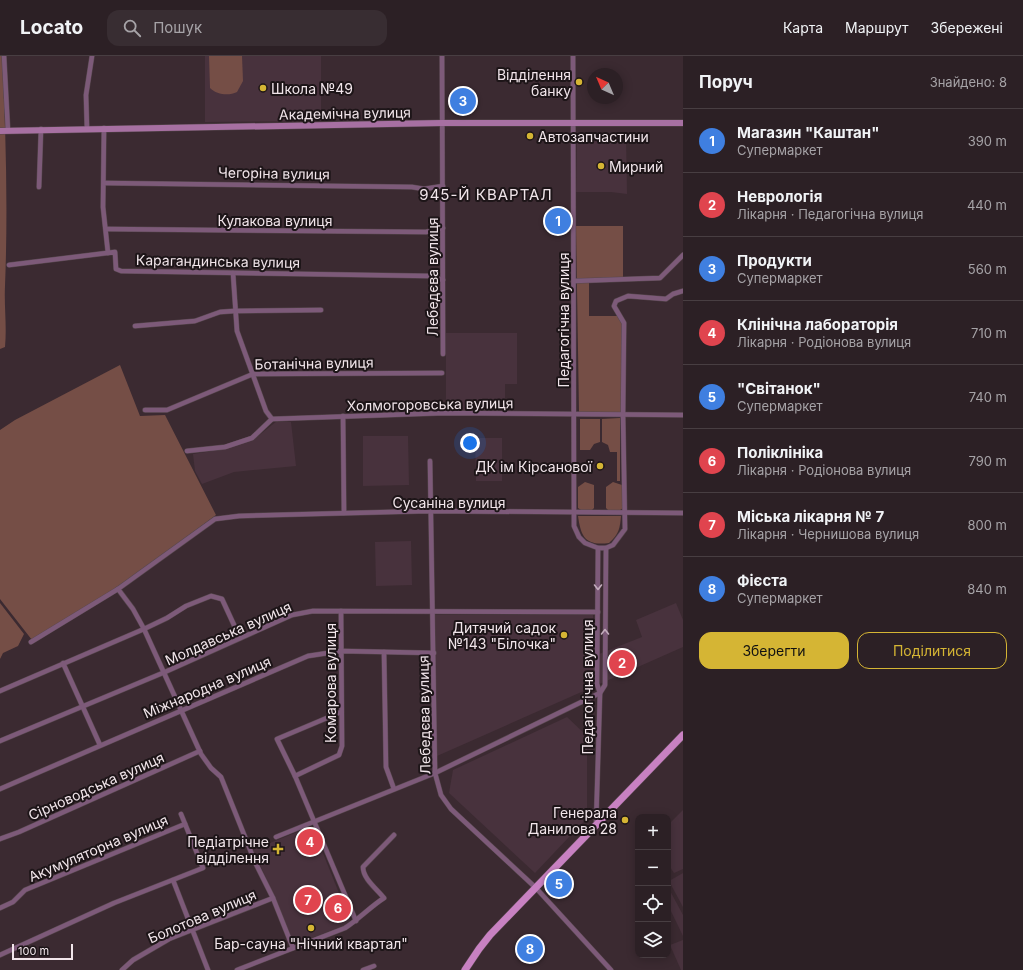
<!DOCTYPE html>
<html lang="uk">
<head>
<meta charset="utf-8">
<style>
	:root { --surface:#2c2025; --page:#382d32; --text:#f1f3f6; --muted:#a6a3a7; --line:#483e42; --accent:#d5b534 }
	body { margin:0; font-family:Inter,sans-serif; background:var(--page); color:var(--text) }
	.controls { position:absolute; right:12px; bottom:12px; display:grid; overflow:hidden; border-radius:8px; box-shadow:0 2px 10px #0003 }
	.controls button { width:36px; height:36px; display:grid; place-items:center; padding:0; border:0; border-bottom:1px solid var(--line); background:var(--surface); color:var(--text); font:20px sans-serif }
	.compass { position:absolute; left:587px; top:12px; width:36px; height:36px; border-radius:50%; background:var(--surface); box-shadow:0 2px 10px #0003; rotate:316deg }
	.scale { position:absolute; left:12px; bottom:10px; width:61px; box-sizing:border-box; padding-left:4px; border:2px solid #f1e5ea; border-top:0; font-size:11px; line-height:14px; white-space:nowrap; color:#f1e5ea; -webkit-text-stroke:3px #1d1518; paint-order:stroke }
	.you { position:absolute; left:470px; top:387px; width:14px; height:14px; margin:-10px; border:3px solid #fff; border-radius:50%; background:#1a73e8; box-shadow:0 0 0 6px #1a73e833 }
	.badge { display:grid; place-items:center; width:26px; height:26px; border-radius:50%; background:var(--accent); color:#fff; font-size:13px; font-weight:700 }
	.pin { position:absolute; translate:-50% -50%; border:2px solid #fff; box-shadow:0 1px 4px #0006 }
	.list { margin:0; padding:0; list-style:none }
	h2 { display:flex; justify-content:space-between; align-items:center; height:52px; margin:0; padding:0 16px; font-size:17px }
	h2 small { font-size:13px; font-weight:400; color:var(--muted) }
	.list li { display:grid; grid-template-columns:26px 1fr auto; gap:12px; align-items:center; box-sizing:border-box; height:64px; padding:0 16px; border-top:1px solid var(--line) }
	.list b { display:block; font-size:15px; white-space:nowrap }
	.list p { margin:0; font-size:13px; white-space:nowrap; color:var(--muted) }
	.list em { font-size:13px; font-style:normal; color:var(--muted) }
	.actions { display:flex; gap:8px; padding:12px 16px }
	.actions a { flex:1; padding:9px 0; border:1px solid var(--accent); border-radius:12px; text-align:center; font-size:14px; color:var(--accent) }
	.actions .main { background:var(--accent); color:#111 }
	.icon { flex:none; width:22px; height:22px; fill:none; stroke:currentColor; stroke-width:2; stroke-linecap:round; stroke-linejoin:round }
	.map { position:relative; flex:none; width:683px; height:914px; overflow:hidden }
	header { display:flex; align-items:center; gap:24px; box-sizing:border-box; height:56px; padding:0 20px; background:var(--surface); border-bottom:1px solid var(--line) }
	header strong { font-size:19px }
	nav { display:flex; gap:22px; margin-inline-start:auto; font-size:14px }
	.search { width:280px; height:36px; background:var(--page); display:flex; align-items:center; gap:10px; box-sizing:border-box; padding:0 14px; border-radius:12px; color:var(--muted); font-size:15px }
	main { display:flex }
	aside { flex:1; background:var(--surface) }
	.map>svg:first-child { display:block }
	.built { fill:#48323d }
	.green { fill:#754e46 }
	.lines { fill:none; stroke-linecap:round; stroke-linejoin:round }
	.minor-casing { stroke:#58484f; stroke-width:5.5 }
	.secondary-casing { stroke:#58484f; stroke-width:7 }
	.primary-casing { stroke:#58484f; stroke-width:8 }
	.minor { stroke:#7d5a79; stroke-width:4.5 }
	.secondary { stroke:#a770a2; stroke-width:6 }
	.primary { stroke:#c881c2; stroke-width:7 }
	.oneway { stroke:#c3adbd }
	.poi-dot { fill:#d5b534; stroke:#1d1518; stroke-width:1.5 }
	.labels { text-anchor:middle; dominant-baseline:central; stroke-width:4; stroke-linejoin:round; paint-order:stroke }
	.poi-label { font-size:14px; fill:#f1e5ea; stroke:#1d1518; text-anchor:end }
	.street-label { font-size:14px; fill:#f1e5ea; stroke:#1d1518 }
	.neighbourhood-label { font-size:15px; letter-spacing:1px; fill:#f1e5ea; stroke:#1d1518 }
</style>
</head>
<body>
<header>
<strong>Locato</strong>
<div class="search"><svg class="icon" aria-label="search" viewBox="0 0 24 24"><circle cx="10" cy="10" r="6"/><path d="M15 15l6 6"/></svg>Пошук</div>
<nav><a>Карта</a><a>Маршрут</a><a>Збережені</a></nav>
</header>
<main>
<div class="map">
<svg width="683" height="914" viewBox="0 0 683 914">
	<rect width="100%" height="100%" fill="#3b2a31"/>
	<!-- built -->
	<g class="built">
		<polygon points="205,0 321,0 321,65 205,66"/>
		<polygon points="626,78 627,138 611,136 576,136 577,79"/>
		<polygon points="446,277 517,277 517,328 505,328 505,354 446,354"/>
		<polygon points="277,365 291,366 296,410 234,416 202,428 195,415 193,398 225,393 253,384"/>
		<polygon points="363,380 408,380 409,429 363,430"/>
		<polygon points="475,382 502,382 502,425 476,425"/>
		<polygon points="411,485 412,529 376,530 375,486"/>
		<polygon points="676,547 683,564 683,591 437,700 435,559 593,559 594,600 642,581 636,564"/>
		<polygon points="567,661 587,680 587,762 535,817 449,737 453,714"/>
		<polygon points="683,754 683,813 674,817 668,808 668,769"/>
		<polygon points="312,770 351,867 293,889 266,822 253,794"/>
		<polygon points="683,817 683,851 669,825"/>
		<polygon points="668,833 669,833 683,859 683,880 668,849"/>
		<polygon points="683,884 683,914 681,914 670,889"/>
	</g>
	<!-- green -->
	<g class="green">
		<path d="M 0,0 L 2,0 C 6,77 8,154 5,230 C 4,251 7,270 5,291 L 0,293 Z"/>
		<path d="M 209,0 L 242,0 L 243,25 L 237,36 C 229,40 217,39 210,32 Z"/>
		<polygon points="576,170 623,170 623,224 589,225 589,260 622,260 621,356 579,356"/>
		<polygon points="120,309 140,360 165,359 216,459 121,530 32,584 0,543 0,374 15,364"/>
		<polygon points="620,362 620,425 617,425 617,396 610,396 608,389 602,386 602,363"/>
		<polygon points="580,363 600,363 600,386 594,388 590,394 580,394"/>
		<polygon points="585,426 594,429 594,452 591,455 581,454 578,452 578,431"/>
		<polygon points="613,426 622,429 623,452 619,455 609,455 606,452 606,431"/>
		<path d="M 578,460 L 621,460 C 620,472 619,478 609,487 C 585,490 581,481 578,460 Z"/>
		<polygon points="0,547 24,578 18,590 3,597 0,603"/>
	</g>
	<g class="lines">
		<!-- minor casing -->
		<g class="minor-casing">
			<g id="minor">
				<polyline points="4,0 8,75"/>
				<polyline points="442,0 443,298"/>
				<polyline points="573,0 574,470 579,481 585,487 598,492 606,492 613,489 625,473 623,358 624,267 614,250 616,245 628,240 666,243 673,238 683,235"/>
				<polyline points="104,72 103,151 108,197"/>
				<polyline points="87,73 86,39 92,0"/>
				<polyline points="104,127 412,131 424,133 443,130"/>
				<polyline points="39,131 41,73"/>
				<polyline points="106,173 426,176 443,172"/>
				<polyline points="9,209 115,196 116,213 121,215 430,220 443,224"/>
				<polyline points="233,217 237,275 266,355 272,363"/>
				<polyline points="574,225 660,222 683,199"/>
				<polyline points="135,270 195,265 220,256 234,255 321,254"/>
				<polyline points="145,354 167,354 253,318 442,317"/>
				<polyline points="343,360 344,457"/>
				<polyline points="187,395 225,391 252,382 272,363 445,357 683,359"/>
				<polyline points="430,405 435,717 441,739 451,753 536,832 611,914"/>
				<polyline points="118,533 133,553 144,573 201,698 211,712 221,721 255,806 273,842 293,892"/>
				<polyline points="31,586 118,533 215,463 239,460 429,455 683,457"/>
				<polyline points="384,596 386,711 394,733"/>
				<polyline points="63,607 100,689"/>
				<polyline points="0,635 144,573 167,562 186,550 211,540 222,543 240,582"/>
				<polyline points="341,656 277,683 295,720 356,865"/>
				<polyline points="0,685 165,616 292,559 313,555 598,556"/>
				<polyline points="295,720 339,699 342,690 341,555"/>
				<polyline points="0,733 308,600 341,595 434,597"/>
				<polyline points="596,769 600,637 597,628 598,492"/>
				<polyline points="276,781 435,717 600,637 605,629 606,492"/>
				<polyline points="0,783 19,776 200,695"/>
				<polyline points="173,824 208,914"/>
				<polyline points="0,852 13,846 25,834 185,768"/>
				<polyline points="0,899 114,847 203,812 181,758"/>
				<polyline points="122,914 133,904 169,883 273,842"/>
				<path d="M 237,914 L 345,872 C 359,863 370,851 384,842 C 377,833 363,823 363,811 L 394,779"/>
				<polyline points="363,914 374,910"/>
			</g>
		</g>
		<!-- secondary casing -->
		<g class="secondary-casing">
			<polyline id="secondary" points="0,75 442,67 683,67"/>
		</g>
		<!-- primary casing -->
		<g class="primary-casing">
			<polyline id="primary" points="465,914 479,893 490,879 683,679"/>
		</g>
		<!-- minor -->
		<use href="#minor" class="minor"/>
		<!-- secondary -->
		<use href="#secondary" class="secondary"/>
		<!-- primary -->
		<use href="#primary" class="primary"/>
	</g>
	<!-- one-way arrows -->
	<defs><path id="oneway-chevron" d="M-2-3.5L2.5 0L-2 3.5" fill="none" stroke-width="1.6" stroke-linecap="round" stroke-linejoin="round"/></defs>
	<g class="oneway">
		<use href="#oneway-chevron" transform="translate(598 531) rotate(90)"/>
		<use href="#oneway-chevron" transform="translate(605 576) rotate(-90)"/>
	</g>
	<!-- markers -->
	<g class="poi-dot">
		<circle cx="579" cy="26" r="4"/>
		<circle cx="263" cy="32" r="4"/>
		<circle cx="530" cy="80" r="4"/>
		<circle cx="601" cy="110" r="4"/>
		<circle cx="600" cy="410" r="4"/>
		<circle cx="564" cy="579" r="4"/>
		<circle cx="625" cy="764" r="4"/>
		<path d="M276 787h4v4h4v4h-4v4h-4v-4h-4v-4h4z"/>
		<circle cx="311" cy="872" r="4"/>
	</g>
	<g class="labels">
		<!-- poi labels -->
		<g class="poi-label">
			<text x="571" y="18">Відділення<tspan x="571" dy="16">банку</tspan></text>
			<text x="271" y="32" text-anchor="start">Школа №49</text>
			<text x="538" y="80" text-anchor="start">Автозапчастини</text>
			<text x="609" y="110" text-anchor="start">Мирний</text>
			<text x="592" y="410">ДК ім Кірсанової</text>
			<text x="556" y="571">Дитячий садок<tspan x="556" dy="16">№143 "Білочка"</tspan></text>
			<text x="617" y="756">Генерала<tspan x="617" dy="16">Данилова 28</tspan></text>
			<text x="269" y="785">Педіатрічне<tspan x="269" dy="16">відділення</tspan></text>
			<text x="311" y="887" text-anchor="middle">Бар-сауна "Нічний квартал"</text>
		</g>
		<!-- street labels -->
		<g class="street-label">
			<text transform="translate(345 57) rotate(-1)">Академічна вулиця</text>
			<text transform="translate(274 117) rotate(1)">Чегоріна вулиця</text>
			<text x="275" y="164">Кулакова вулиця</text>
			<text transform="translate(218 205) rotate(1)">Карагандинська вулиця</text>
			<text transform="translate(432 221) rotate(-90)">Лебедєва вулиця</text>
			<text transform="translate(563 264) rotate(-90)">Педагогічна вулиця</text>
			<text transform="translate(314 307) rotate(-1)">Ботанічна вулиця</text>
			<text transform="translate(430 348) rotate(-1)">Холмогоровська вулиця</text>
			<text x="449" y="446">Сусаніна вулиця</text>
			<text transform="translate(228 577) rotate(-24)">Молдавська вулиця</text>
			<text transform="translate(330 627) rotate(-90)">Комарова вулиця</text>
			<text transform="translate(207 631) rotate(-23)">Міжнародна вулиця</text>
			<text transform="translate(587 631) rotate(-90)">Педагогічна вулиця</text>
			<text transform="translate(424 659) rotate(-91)">Лебедєва вулиця</text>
			<text transform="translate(96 730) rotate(-24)">Сірноводська вулиця</text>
			<text transform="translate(98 792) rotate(-23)">Акумуляторна вулиця</text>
			<text transform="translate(202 860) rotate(-23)">Болотова вулиця</text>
		</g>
		<!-- neighbourhood labels -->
		<g class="neighbourhood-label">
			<text x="486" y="138">945-Й КВАРТАЛ</text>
		</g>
	</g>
</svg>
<div class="controls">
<button>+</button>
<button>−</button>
<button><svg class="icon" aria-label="locate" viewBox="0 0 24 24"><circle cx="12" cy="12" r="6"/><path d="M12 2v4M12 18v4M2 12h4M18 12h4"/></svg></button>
<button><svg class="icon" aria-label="layers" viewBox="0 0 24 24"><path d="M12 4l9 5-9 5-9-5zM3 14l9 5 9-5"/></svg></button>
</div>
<svg class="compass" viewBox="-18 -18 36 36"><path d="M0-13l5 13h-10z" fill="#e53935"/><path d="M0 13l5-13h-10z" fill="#a6a3a7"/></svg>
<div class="scale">100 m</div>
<div class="you"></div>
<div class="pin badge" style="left:558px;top:165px;background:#3f7fe0">1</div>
<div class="pin badge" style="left:622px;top:607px;background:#e0444e">2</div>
<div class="pin badge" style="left:463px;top:45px;background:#3f7fe0">3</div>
<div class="pin badge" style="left:310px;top:786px;background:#e0444e">4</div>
<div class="pin badge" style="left:559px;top:828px;background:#3f7fe0">5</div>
<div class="pin badge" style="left:338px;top:852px;background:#e0444e">6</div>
<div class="pin badge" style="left:308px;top:844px;background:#e0444e">7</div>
<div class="pin badge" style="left:530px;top:893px;background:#3f7fe0">8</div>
</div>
<aside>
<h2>Поруч<small>Знайдено: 8</small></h2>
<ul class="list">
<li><span class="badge" style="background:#3f7fe0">1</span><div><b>Магазин &quot;Каштан&quot;</b><p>Супермаркет</p></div><em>390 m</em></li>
<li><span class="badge" style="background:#e0444e">2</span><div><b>Неврологія</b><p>Лікарня · Педагогічна вулиця</p></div><em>440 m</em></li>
<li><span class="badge" style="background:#3f7fe0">3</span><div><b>Продукти</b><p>Супермаркет</p></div><em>560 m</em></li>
<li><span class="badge" style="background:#e0444e">4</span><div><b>Клінічна лабораторія</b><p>Лікарня · Родіонова вулиця</p></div><em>710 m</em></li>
<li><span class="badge" style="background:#3f7fe0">5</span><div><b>&quot;Світанок&quot;</b><p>Супермаркет</p></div><em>740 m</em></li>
<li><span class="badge" style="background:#e0444e">6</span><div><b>Поліклініка</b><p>Лікарня · Родіонова вулиця</p></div><em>790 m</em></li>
<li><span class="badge" style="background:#e0444e">7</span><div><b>Міська лікарня № 7</b><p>Лікарня · Чернишова вулиця</p></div><em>800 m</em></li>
<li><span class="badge" style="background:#3f7fe0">8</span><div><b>Фієста</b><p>Супермаркет</p></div><em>840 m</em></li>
</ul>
<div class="actions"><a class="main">Зберегти</a><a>Поділитися</a></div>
</aside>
</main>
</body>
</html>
